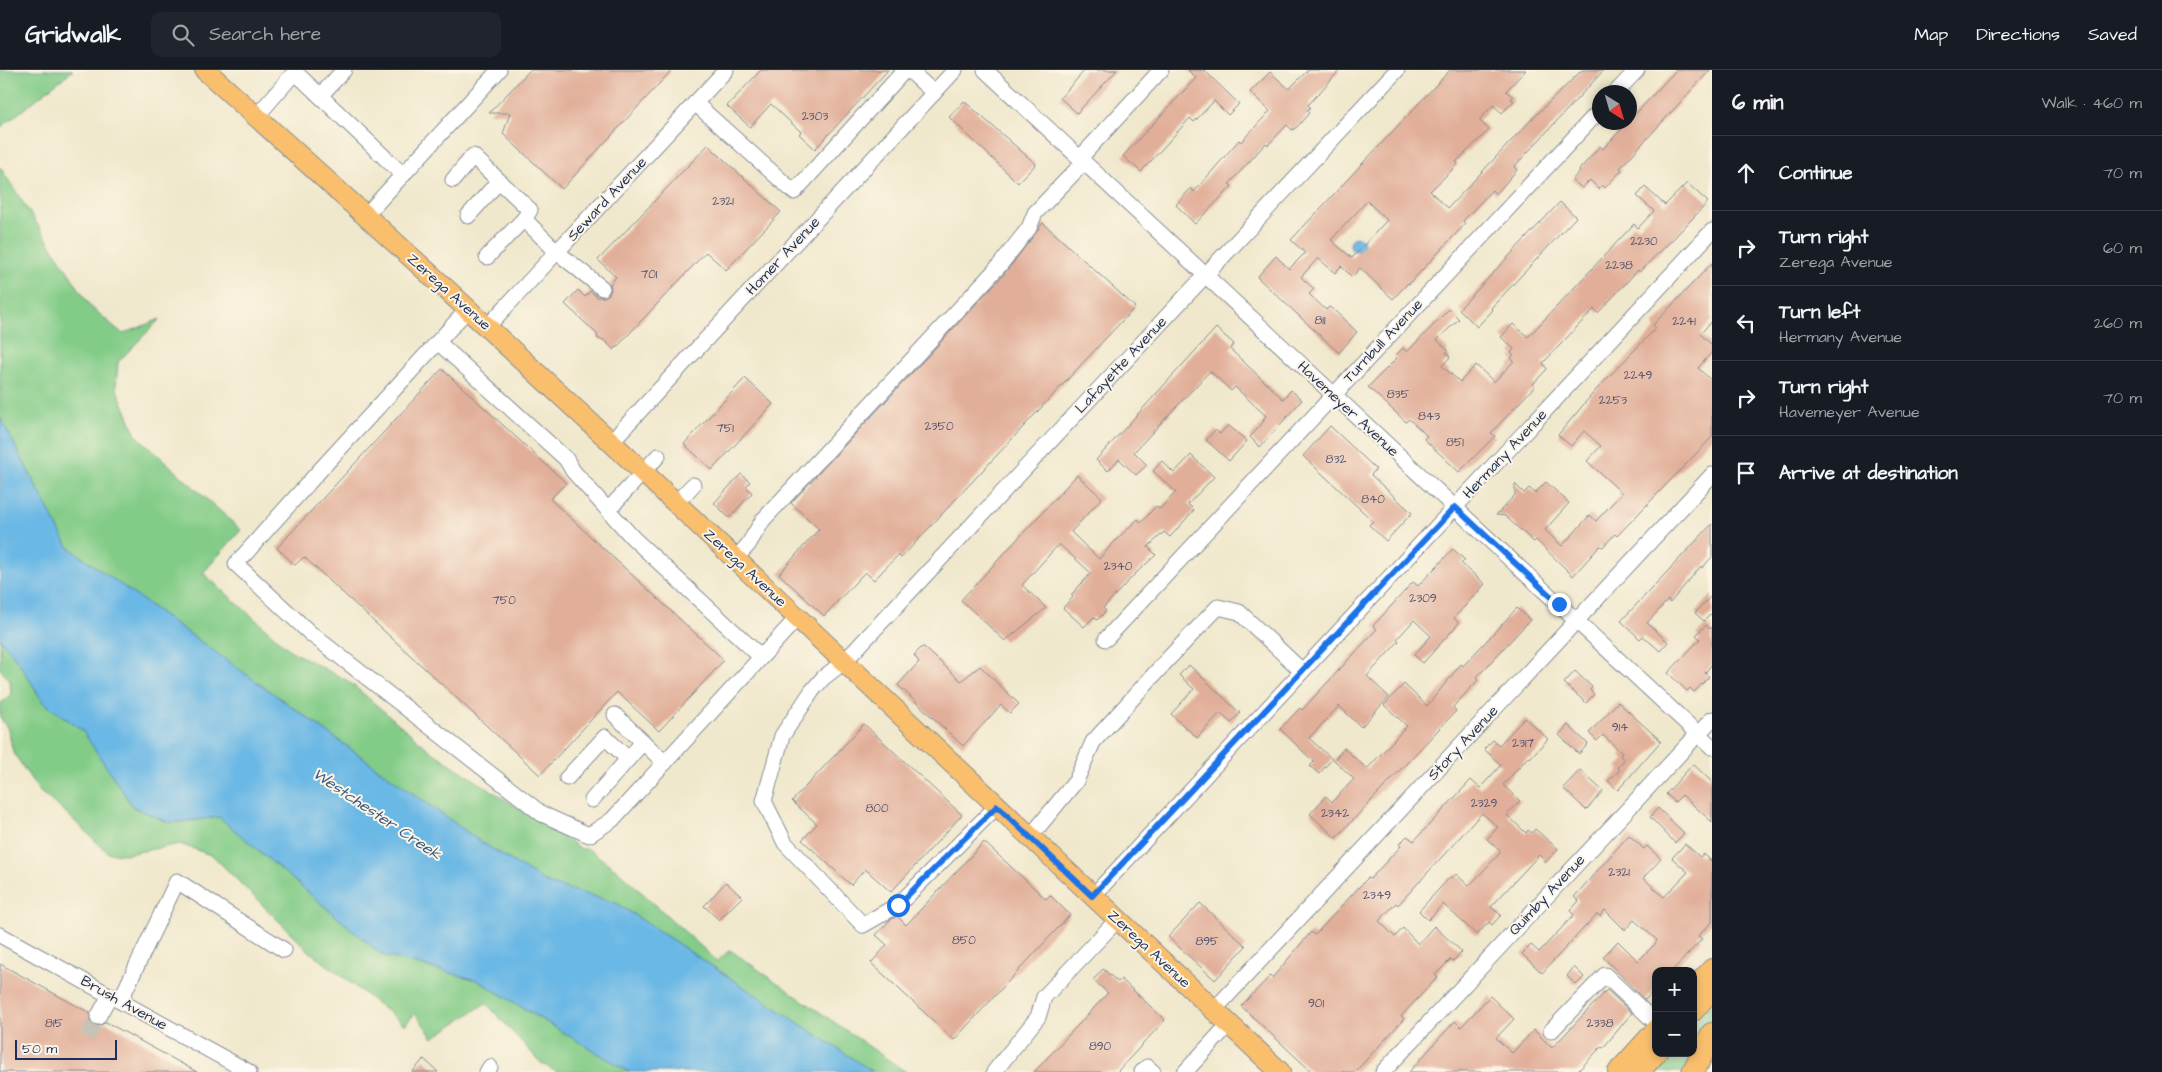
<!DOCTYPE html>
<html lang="en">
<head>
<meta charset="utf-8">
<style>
	:root { --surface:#171b24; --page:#20242c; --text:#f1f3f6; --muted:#9ea1a6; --line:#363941 }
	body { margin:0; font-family:"Architects Daughter",sans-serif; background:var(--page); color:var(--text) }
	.controls { position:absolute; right:15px; bottom:15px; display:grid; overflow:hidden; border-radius:10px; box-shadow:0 2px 8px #0003 }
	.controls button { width:45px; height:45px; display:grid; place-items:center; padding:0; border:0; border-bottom:1px solid var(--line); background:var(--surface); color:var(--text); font:25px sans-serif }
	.compass { position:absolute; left:1592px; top:15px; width:45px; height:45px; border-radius:50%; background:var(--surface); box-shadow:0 2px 8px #0003; rotate:143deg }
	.scale { position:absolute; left:15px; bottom:12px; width:102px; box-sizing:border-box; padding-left:5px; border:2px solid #1b2f5e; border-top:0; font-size:14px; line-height:18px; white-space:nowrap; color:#1b2f5e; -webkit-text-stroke:4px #fcf5e5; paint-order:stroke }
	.stop { position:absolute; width:15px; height:15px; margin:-11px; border:4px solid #1a73e8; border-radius:50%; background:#fff }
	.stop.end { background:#1a73e8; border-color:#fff; box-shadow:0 1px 5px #0008 }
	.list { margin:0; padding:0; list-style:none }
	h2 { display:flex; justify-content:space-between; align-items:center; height:65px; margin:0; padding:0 20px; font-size:21px }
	h2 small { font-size:16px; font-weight:400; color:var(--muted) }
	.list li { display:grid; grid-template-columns:32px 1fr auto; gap:15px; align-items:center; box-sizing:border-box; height:75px; padding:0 20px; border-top:1px solid var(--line) }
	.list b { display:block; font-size:19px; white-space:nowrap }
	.list p { margin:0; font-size:16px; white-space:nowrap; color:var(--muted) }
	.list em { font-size:16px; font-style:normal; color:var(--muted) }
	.icon { flex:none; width:28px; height:28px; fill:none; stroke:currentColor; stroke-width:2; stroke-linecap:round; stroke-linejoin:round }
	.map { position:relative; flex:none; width:1712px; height:1002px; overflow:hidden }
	header { display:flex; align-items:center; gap:30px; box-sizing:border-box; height:70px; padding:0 25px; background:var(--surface); border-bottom:1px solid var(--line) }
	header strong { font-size:24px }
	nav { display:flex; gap:28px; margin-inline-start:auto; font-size:18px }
	.search { width:350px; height:45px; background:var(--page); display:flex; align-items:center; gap:12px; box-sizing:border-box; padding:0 18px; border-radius:10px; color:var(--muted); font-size:19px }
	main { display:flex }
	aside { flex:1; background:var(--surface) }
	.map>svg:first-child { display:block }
	.green { fill:#83cc88; stroke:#4f7e73 }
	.water { fill:#6bb8e5; stroke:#4374a2 }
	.building { fill:#e1af99; fill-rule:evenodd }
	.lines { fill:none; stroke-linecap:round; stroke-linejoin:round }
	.minor-tunnel { stroke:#c5c3b6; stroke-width:15; stroke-dasharray:15 8; stroke-linecap:butt }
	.minor-casing { stroke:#868c95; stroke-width:17 }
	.major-casing { stroke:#868c95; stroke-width:22 }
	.highway-casing { stroke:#868c95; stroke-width:24 }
	.minor { stroke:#fff; stroke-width:15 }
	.major { stroke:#f9bf6d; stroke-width:20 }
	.highway { stroke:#f9bf6d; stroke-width:22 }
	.route { stroke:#1a73e8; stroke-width:6 }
	.labels { text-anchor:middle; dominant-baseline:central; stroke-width:4; stroke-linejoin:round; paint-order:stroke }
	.number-label { font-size:12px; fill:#4c4f6d }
	.street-label { font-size:15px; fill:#1b2f5e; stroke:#fcf5e5 }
	.water-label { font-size:16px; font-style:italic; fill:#335886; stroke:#fcf5e5 }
</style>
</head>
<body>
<header>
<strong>Gridwalk</strong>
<div class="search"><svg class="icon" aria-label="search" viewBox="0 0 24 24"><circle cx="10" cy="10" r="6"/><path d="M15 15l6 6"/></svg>Search here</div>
<nav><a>Map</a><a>Directions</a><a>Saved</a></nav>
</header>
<main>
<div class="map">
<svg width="1712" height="1002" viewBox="0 0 1712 1002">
	<rect width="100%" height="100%" fill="#fcf5e5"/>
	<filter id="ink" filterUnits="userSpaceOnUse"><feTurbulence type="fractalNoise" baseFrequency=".02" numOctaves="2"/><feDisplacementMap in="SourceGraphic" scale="10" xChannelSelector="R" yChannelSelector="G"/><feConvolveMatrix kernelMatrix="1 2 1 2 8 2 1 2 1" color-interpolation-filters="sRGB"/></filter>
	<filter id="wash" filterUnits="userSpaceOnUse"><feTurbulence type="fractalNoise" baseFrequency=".0096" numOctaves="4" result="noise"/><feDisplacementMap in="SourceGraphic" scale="20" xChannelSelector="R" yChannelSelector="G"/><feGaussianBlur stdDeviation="1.12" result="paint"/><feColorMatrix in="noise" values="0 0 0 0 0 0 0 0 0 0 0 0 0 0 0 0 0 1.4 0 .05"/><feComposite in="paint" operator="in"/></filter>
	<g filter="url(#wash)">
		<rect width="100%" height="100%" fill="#f0e8cc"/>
		<!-- green -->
		<g class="green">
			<polygon points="0,0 73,0 0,58"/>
			<polygon points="0,97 91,237 123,264 160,249 118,292 116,317 136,365 241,460 203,503 291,581 348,611 432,682 581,779 588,779 617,800 717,891 730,880 906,1002 873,1002 616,833 547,813 481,772 68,477 0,347"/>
			<polygon points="0,569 20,594 43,632 82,660 133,737 170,753 219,747 382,885 477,910 629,1002 557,1002 541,993 486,933 433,968 415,943 405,955 309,881 213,786 180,774 127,784 108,783 65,742 39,721 13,682 8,659 0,647 0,634 11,624 10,611 0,599"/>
			<polygon points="1712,933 1712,950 1684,1002 1649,1002 1666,983 1693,983 1693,953"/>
		</g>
		<!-- water -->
		<g class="water">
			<circle cx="1357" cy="174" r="7"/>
			<polygon points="0,347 68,477 481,772 547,813 616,833 873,1002 629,1002 477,910 382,885 219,747 170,753 133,737 82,660 43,632 20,594 0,569"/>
		</g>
		<g id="blocks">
			<!-- building -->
			<g class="building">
				<polygon points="530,0 672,0 562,119 503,64 510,43 489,43"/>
				<polygon points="761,0 888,0 815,79 799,64 801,62 771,34 750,57 727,36"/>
				<polygon points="1085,0 1117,0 1077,43 1060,28"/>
				<polygon points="1188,0 1204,0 1239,34 1228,45 1214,31 1194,52 1190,48 1141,102 1123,86 1196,8"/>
				<polygon points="1308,0 1340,0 1308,35 1310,37 1307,41 1309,43 1297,57 1292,60 1287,55 1268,75 1266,73 1229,114 1232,116 1195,154 1176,135 1191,118 1194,122 1239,70 1241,72 1270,41 1250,22 1270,2 1289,19"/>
				<path d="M 1450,0 L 1526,0 L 1506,21 L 1513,27 L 1511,29 L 1514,31 L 1502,43 L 1493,35 L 1479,50 L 1489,60 L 1456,92 L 1458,94 L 1451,101 L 1430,121 L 1448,138 L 1528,53 L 1582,0 L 1604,0 L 1514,97 L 1517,100 L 1496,124 L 1492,120 L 1463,151 L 1465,154 L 1409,214 L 1408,213 L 1393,229 L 1360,198 L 1352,207 L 1341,196 L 1335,203 L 1318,188 L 1301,207 L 1314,219 L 1309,224 L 1326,240 L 1329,237 L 1335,241 L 1357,262 L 1339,283 L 1257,207 L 1276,186 L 1289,199 L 1305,183 L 1291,170 ZM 1367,131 L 1387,150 L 1352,188 L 1331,170 Z"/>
				<polygon points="1676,0 1710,0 1620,98 1622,100 1605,118 1602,115 1599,119 1590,110 1582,118 1572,110 1580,101 1579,100 1600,76 1603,79"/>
				<polygon points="964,31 1036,94 1018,113 949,47"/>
				<polygon points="708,75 781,142 726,200 706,182 614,280 604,270 598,269 597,264 565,234 578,220 585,227 590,221 597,227 605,227 609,224 611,219 610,214 616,207 598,190"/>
				<polygon points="1687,113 1708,132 1674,168 1639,202 1638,200 1598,243 1594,239 1543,293 1547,299 1533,314 1535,316 1491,363 1495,366 1459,402 1424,369 1427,366 1409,349 1406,352 1368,317 1397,288 1395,286 1403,278 1407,282 1449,239 1459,249 1437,270 1448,280 1446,282 1450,287 1442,296 1460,312 1476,295 1494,312 1514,291 1511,288 1514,285 1511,283 1514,279 1501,267 1513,254 1528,267 1634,154 1638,158 1654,141 1637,126 1645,117 1665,135"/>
				<polygon points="1560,132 1576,147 1491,238 1493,240 1477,257 1459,239"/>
				<polygon points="1043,153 1135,237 901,488 898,485 874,510 865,502 824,546 779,504 819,459 791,433 1006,202"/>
				<polygon points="1712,193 1712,251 1700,264 1712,275 1712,282 1698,298 1712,311 1712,367 1617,466 1615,464 1603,477 1600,476 1573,506 1536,470 1534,472 1505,446 1496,445 1515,425 1515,414 1524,423 1529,418 1535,423 1546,412 1569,433 1545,460 1562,476 1590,445 1596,451 1622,423 1587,391 1601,376 1584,361 1571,376 1558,365 1595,321 1656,258 1653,255"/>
				<polygon points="1216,258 1234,274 1230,279 1283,329 1291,320 1302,330 1260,377 1250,367 1264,351 1263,350 1266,346 1235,317 1231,321 1210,301 1134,382 1147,395 1136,405 1119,389 1108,401 1096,390"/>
				<polygon points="442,299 566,413 550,429 724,590 659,661 617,622 540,705 304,487 295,495 277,478"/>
				<polygon points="745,308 773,334 712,400 684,374"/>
				<polygon points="1228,355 1247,371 1229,391 1206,370 1215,360 1220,364"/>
				<polygon points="1330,356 1376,399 1371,405 1412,443 1386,471 1369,455 1373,451 1303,386"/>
				<polygon points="1191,385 1214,407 1188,434 1194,440 1170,467 1164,462 1148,477 1156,485 1136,503 1103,538 1106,541 1097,550 1094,547 1084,557 1063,538 1073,527 1071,525 1091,503 1059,474 1022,515 1046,538 1005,571 961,530 1077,405 1102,428 1071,462 1099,489 1114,472 1138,449 1141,453 1156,436 1160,439 1176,422 1153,401 1162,391 1174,403"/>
				<polygon points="741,404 750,412 746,416 752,423 729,448 714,433"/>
				<polygon points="1712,454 1712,487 1702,498 1701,496 1670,533 1668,530 1647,553 1668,572 1660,581 1643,566 1640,569 1621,551"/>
				<polygon points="1453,479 1465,490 1461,493 1485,514 1454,548 1459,553 1423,593 1414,585 1431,566 1414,550 1397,569 1399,571 1367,606 1389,627 1361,657 1339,636 1309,668 1332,689 1319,704 1310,696 1314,692 1280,659 1300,638 1302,640 1377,559 1373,556 1413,512 1418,516"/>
				<polygon points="1712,525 1712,543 1704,551 1695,543"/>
				<polygon points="1517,538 1530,550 1476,608 1478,610 1453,637 1456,641 1336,768 1310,744 1326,726 1332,732 1354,709 1334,690 1344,678 1367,699 1407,656 1384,635 1404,614 1427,636 1461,594 1463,596"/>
				<polygon points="1706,555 1710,559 1712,556 1712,594 1705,603 1709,607 1694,622 1690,618 1687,621 1668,603 1700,569 1696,565"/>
				<polygon points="922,577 924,577 961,611 980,596 1019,634 1010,643 1001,635 963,676 898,615 919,592 914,585"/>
				<polygon points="1189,595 1240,643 1231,653 1220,643 1197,668 1171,644 1194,619 1179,605"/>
				<polygon points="1575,601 1592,617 1590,620 1594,624 1586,633 1564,613"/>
				<polygon points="1618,632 1661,671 1618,720 1608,711 1620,700 1617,697 1624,690 1620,685 1622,683 1603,665 1597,671 1589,663"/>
				<polygon points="1525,648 1548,669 1530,688 1528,687 1503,715 1520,731 1507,745 1526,763 1528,760 1532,763 1535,759 1558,779 1546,792 1539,785 1502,825 1491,837 1501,845 1492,855 1489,852 1477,865 1443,834 1428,850 1419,841 1450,807 1452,808 1456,804 1469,816 1501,782 1487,769 1498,757 1482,743 1398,835 1396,833 1379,851 1395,867 1403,858 1418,874 1434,856 1462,882 1453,891 1451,889 1435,905 1438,907 1401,946 1404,949 1355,1002 1312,1002 1241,936 1270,906 1272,908 1311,862 1315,865 1360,816 1368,808 1370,809 1401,776 1399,774 1407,766 1414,771 1471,710 1480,718 1501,695 1484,679 1493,670 1499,675"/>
				<polygon points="864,654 962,745 891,822 865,799 851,815 802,770 817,754 792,731"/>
				<polygon points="1568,655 1588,674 1579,684 1559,665"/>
				<polygon points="1693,694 1712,712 1712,752 1682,725 1675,732 1666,724"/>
				<polygon points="1580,700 1603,721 1586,740 1563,718"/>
				<polygon points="1658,738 1684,763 1675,773 1650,747"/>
				<polygon points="1629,765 1644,779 1647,776 1661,789 1643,808 1664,827 1688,802 1672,788 1685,774 1700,787 1704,784 1712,792 1712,852 1698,866 1702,869 1672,901 1656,901 1656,918 1645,930 1603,887 1618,871 1638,891 1655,874 1657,870 1634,850 1625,860 1605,840 1600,846 1597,844 1542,903 1522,884 1531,875 1539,882 1574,845 1570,841 1579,831 1574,827"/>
				<polygon points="984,772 1046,829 1050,825 1070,845 954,970 871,893 887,875 876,865 889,851 897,846 906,855"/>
				<polygon points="726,812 742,827 719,850 704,836"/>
				<polygon points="1200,833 1246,876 1215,910 1168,867"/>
				<polygon points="0,894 90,943 90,951 94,955 99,956 106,952 197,1002 0,1002"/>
				<polygon points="1574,897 1584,907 1576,915 1567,906"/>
				<polygon points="1103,899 1118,912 1121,909 1165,950 1117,1002 1034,1002 1108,923 1093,910"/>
				<polygon points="1607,920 1632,943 1603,978 1601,977 1577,1002 1409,1002 1455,951 1461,957 1490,926 1514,949 1496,968 1512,983 1534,960 1552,978"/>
				<polygon points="424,989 438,1002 412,1002"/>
			</g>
		</g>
	</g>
	<g filter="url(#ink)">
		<use href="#blocks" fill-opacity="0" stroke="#868c95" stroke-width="1"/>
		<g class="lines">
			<!-- minor-tunnel -->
			<polyline class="minor-tunnel" points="87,967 98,947"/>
			<!-- minor casing -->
			<g class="minor-casing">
				<g id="minor">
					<polyline points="909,0 934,23"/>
					<polyline points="985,0 1712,677"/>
					<polyline points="1616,22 1637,0"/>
					<polyline points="320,26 344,0"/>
					<polyline points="695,33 794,122 905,0"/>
					<polyline points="256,47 295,2 403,105"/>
					<polyline points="1080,88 1161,0"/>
					<polyline points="453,110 473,86 530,140 524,149"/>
					<polyline points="365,146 499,0"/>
					<polyline points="468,146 499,111"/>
					<polyline points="487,187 524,149 557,182 602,218"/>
					<polyline points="468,239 321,399 236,494 310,563 542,744 589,765 612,750 798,547"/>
					<polyline points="487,257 726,0"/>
					<polyline points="439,273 566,389 573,401 633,468 761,587"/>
					<polyline points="611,372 955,0"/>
					<polyline points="676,433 693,415"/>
					<polyline points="609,439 658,386"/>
					<polyline points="736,488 748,475 763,450 999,196 1029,158 1035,143 1084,92"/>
					<polyline points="1106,569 1600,40"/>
					<polyline points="615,645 665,693"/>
					<polyline points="567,708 605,667 628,689"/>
					<polyline points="592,730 643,672"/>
					<polyline points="997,736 898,835 863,855 785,773 764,731 782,666 812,621 823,608 845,591 1397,0"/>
					<polyline points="1030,767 1076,711 1093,672 1169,588 1218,537 1239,542 1302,601"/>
					<polyline points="1093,826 1712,161"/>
					<polyline points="0,865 249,1002"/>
					<polyline points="120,931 177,811 284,880"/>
					<polyline points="1214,940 1712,405"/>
					<polyline points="98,947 110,925"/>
					<polyline points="1551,961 1605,905 1656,953"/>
					<polyline points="487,1002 490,997"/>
					<polyline points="994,1002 1038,947 1044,927 1118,849"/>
					<polyline points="1142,1002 1147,997 1153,1002"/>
					<polyline points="1185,1002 1229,954"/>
					<polyline points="1383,1002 1712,649"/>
				</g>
			</g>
			<!-- major casing -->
			<g class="major-casing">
				<g id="major">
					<polyline points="205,0 433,207 611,372 1280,1002"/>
					<polyline points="1693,919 1712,899"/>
					<polyline points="1618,1002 1656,960"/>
				</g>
			</g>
			<!-- highway casing -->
			<g class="highway-casing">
				<g id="highway">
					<polyline points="1693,940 1712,918"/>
					<polyline points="1638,1002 1656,982"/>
					<polyline points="1693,1002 1712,964"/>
				</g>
			</g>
			<!-- minor -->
			<use href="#minor" class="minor"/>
			<!-- major -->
			<use href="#major" class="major"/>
			<!-- highway -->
			<use href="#highway" class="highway"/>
		</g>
	</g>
	<g class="lines" filter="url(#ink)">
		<!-- route -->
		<polyline class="route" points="898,835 997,736 1092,826 1455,437 1559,534"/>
	</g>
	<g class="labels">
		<!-- number labels -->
		<g class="number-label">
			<text x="815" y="46">2303</text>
			<text x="723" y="131">2321</text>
			<text x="1644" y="171">2230</text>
			<text x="1619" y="195">2238</text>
			<text x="649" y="204">701</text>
			<text x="1320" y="250">811</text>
			<text x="1684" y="251">2241</text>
			<text x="1638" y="305">2249</text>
			<text x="1398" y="324">835</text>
			<text x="1613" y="330">2253</text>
			<text x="1429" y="346">843</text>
			<text x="939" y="356">2350</text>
			<text x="725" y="358">751</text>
			<text x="1455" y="372">851</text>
			<text x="1336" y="389">832</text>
			<text x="1373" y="429">840</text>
			<text x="1118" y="496">2340</text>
			<text x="1423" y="528">2309</text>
			<text x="504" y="530">750</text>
			<text x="1620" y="657">914</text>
			<text x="1523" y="673">2317</text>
			<text x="1484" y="733">2329</text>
			<text x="877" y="738">800</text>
			<text x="1335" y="743">2342</text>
			<text x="1619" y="802">2321</text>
			<text x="1377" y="825">2349</text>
			<text x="964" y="870">850</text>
			<text x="1207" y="871">895</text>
			<text x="1316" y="933">901</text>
			<text x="54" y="953">815</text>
			<text x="1600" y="953">2338</text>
			<text x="1100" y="976">890</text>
		</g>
		<!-- street labels -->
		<g class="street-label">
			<text transform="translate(607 129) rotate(-47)">Seward Avenue</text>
			<text transform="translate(783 186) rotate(-47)">Homer Avenue</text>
			<text transform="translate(449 222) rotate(42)">Zerega Avenue</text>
			<text transform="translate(1383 271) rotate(-47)">Turnbull Avenue</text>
			<text transform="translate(1121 295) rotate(-47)">Lafayette Avenue</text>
			<text transform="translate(1348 339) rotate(43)">Havemeyer Avenue</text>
			<text transform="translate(1505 384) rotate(-47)">Hermany Avenue</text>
			<text transform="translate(745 498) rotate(43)">Zerega Avenue</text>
			<text transform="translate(1463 673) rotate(-47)">Story Avenue</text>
			<text transform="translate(1547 825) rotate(-47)">Quimby Avenue</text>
			<text transform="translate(1149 879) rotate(43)">Zerega Avenue</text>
			<text transform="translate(124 933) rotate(29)">Brush Avenue</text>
		</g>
		<!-- water labels -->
		<g class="water-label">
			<text transform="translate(377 744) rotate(34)">Westchester Creek</text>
		</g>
	</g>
</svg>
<div class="controls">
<button>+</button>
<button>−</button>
</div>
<svg class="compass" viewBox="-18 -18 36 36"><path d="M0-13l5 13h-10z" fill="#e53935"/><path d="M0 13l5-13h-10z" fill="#9ea1a6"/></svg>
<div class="scale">50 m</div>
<div class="stop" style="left:898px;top:835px"></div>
<div class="stop end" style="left:1559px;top:534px"></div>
</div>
<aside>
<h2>6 min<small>Walk · 460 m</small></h2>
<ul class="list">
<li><svg class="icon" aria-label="ahead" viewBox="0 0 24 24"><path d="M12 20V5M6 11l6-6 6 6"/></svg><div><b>Continue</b></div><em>70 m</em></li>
<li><svg class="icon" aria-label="right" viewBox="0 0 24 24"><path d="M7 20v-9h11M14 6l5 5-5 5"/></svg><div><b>Turn right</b><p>Zerega Avenue</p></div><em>60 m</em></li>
<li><svg class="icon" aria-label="left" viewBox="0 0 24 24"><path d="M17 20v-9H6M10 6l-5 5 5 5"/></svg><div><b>Turn left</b><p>Hermany Avenue</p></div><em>260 m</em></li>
<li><svg class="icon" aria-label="right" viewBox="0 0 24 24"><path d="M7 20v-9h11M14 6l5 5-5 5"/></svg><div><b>Turn right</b><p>Havemeyer Avenue</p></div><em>70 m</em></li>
<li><svg class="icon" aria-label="arrive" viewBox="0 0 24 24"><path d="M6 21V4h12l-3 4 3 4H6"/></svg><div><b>Arrive at destination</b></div></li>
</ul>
</aside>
</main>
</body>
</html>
